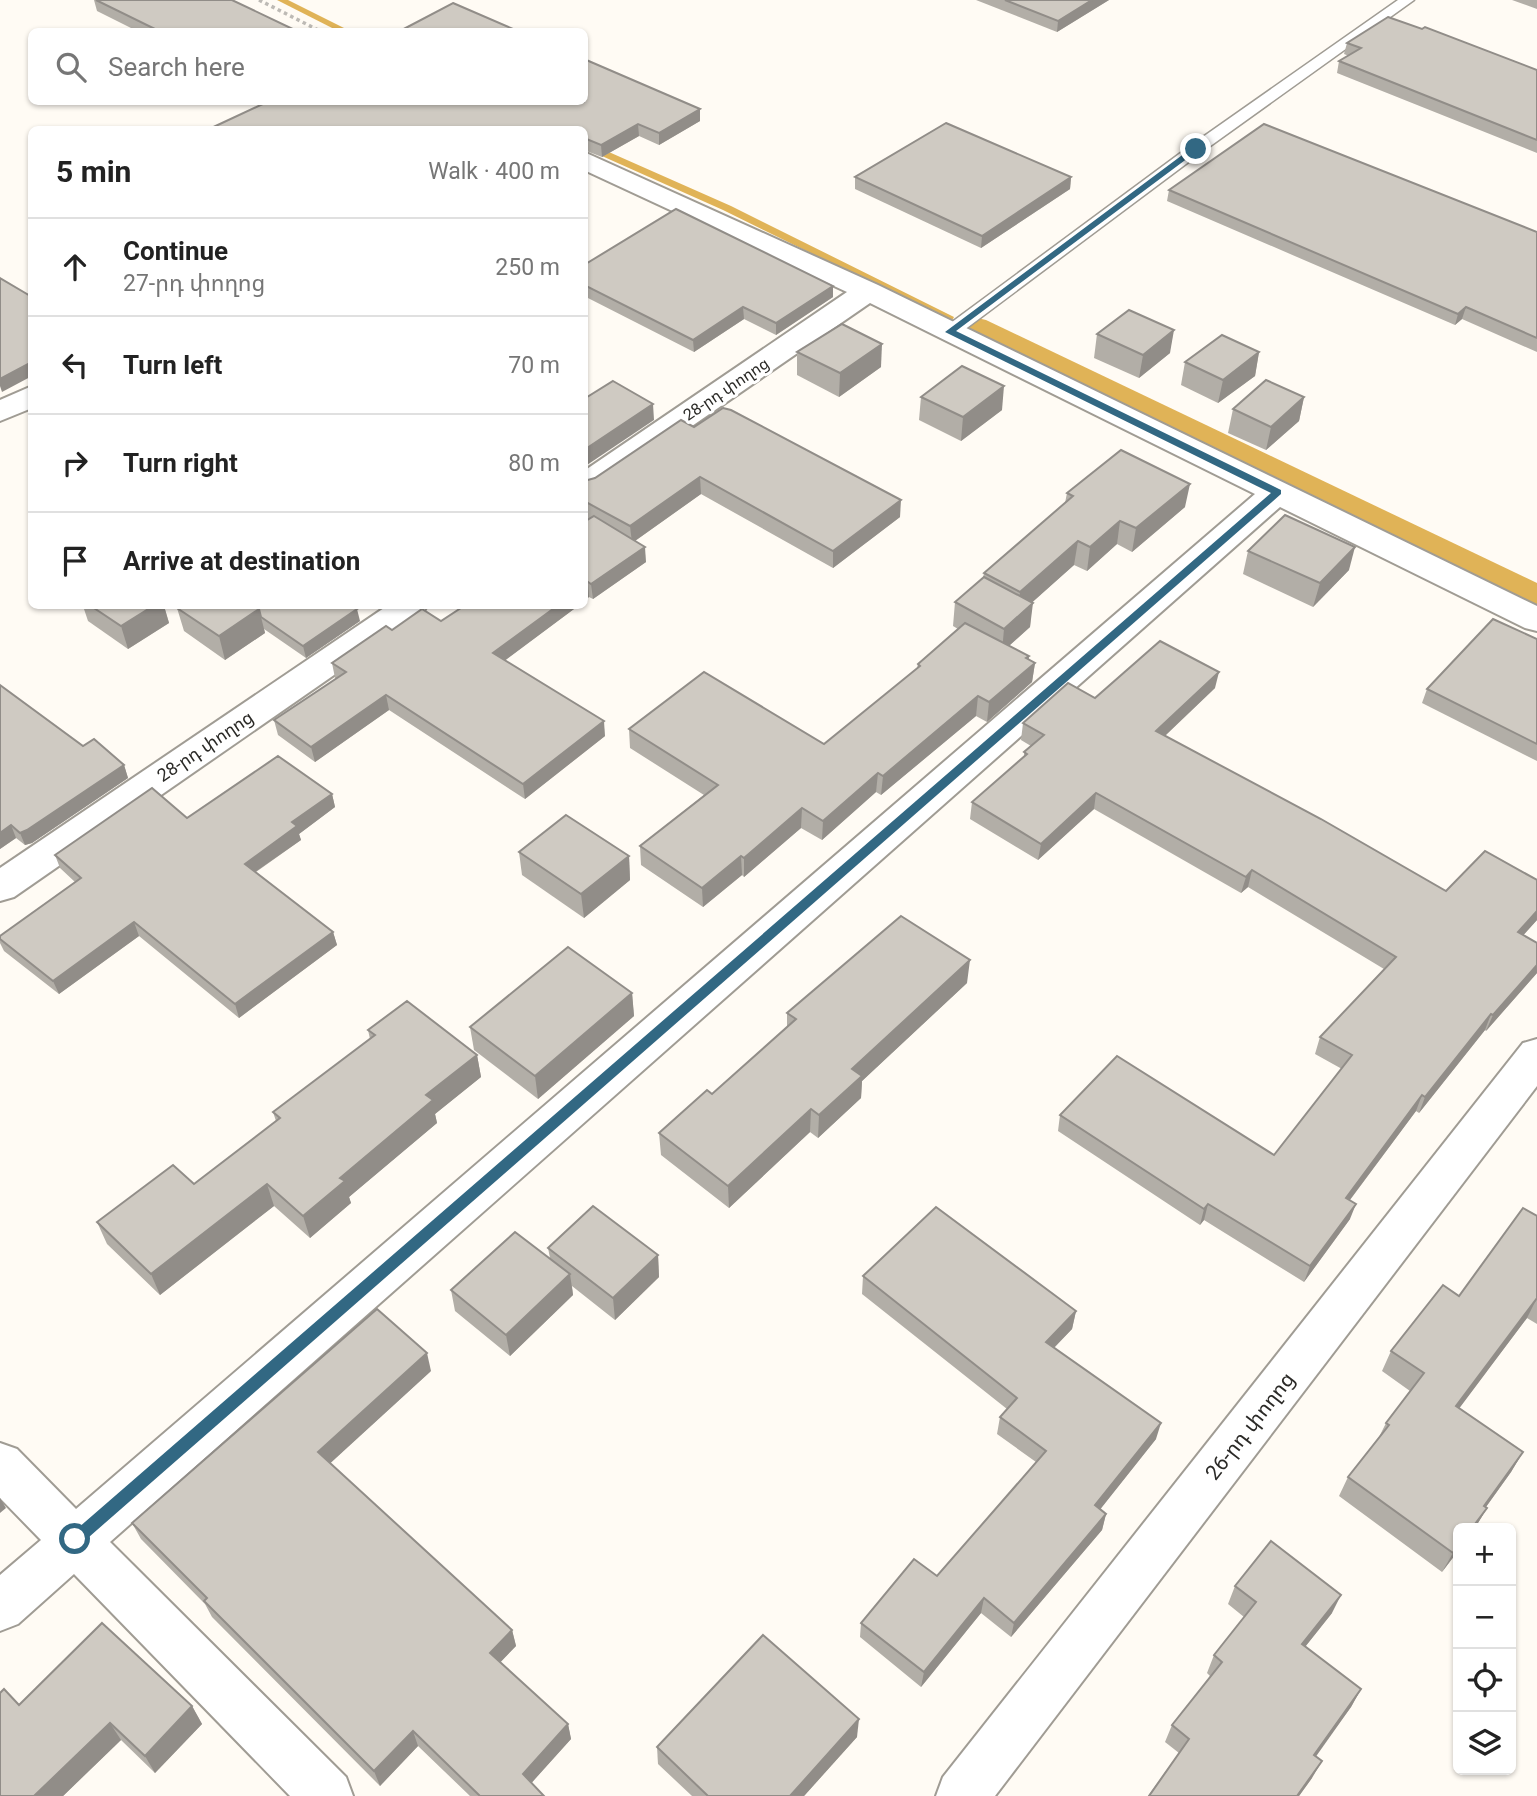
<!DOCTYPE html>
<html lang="en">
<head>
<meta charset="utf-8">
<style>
	:root { --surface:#fff; --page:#f2f2f2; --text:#222; --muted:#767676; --line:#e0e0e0 }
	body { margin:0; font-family:Roboto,"Noto Sans Armenian",sans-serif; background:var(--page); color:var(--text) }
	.controls { position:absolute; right:21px; bottom:21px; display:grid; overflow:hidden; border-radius:10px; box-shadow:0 2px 5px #0004 }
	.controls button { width:63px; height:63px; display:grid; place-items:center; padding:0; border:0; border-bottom:2px solid var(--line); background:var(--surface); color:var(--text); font:35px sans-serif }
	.stop { position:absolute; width:21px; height:21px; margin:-16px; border:5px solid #326883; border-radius:50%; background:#fff }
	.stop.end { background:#326883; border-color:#fff; box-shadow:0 2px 7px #0008 }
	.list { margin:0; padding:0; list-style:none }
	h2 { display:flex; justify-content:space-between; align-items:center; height:91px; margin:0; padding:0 28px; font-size:30px }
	h2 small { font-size:23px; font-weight:400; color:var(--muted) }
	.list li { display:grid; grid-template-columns:46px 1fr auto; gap:21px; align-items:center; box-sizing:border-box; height:98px; padding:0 28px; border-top:2px solid var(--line) }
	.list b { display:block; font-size:26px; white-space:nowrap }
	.list p { margin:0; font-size:23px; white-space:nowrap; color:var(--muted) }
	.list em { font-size:23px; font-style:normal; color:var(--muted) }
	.icon { flex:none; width:38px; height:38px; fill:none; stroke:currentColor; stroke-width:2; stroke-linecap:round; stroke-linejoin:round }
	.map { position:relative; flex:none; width:1537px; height:1796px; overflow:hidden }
	.search { position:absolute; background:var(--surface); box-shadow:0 2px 5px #0004; left:28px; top:28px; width:560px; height:77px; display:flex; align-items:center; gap:18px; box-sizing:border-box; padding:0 24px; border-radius:10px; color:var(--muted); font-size:26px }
	.panel { position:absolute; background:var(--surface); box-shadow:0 2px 5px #0004; left:28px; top:126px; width:560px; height:483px; border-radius:10px }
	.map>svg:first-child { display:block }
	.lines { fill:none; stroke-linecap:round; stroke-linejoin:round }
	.stream { fill:#e0b357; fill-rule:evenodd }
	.canal { fill:#e0b357; fill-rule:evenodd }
	.lane-casing { stroke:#a09c94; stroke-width:3 }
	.street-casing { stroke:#a09c94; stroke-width:4 }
	.path { stroke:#bdbab5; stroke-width:3.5; stroke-dasharray:3.5 3.5; stroke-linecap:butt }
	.lane { fill:#fff; fill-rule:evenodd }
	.street { fill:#fff; fill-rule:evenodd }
	.wall { fill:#b2aea7 }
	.shaded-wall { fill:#918d88 }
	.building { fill:#cfcac2; stroke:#918d88; stroke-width:2 }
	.route { fill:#326883 }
	.labels { text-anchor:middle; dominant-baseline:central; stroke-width:6; stroke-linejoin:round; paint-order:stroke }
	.far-street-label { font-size:16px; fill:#2b2a27; stroke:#fff }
	.street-label { font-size:18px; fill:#2b2a27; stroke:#fff }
	.near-street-label { font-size:21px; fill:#2b2a27; stroke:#fff }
</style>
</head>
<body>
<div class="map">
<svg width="1537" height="1796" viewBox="0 0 1537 1796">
	<rect width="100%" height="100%" fill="#fffbf4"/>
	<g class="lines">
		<!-- stream -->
		<g class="stream">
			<polygon points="277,0 288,0 352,32 340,32"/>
			<polygon points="584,141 731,206 954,317 953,319 945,319 723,210 584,148"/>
		</g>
		<!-- canal -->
		<polygon class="canal" points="973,317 986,320 1537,583 1537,614 1522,610 960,336 954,328 960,320"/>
		<!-- lane casing -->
		<g class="lane-casing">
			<polygon id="lane" points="1398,0 1414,0 1202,152 956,336 944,336 941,332 944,328 1190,146"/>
		</g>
		<!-- street casing -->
		<g class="street-casing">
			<g id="street">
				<polygon points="584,152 878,285 1537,606 1537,631 1525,628 1280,507 110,1542 346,1777 353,1796 290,1796 74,1574 18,1624 0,1631 0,1575 41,1540 0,1498 0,1443 17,1449 76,1509 1255,494 870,303 595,493 584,496 584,471 847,292 584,170"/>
				<polygon points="32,386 32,408 0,421 0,400"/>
				<polygon points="387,606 427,606 422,614 14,897 0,901 0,868"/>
				<polygon points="1537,1039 1537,1086 995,1796 936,1796 943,1777 1523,1043"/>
			</g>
		</g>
		<!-- path -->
		<polyline class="path" points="259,0 322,32"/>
		<!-- lane -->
		<use href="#lane" class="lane"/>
		<!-- street -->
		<use href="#street" class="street"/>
	</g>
	<!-- wall -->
	<g class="wall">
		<polygon points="94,0 232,0 299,32 139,32 97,11"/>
		<polygon points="976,0 1109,0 1057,32"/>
		<polygon points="1512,0 1537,0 1537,9"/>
		<polygon points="1347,43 1537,70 1537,153 1337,73 1339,61 1349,56 1344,54"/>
		<polygon points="700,109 700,121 659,145 639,136 602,157 584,150 584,130"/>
		<polygon points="855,177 1071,177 1070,189 981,248 855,189"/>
		<polygon points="1169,190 1537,232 1537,352 1462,319 1455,325 1167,201"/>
		<polygon points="584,265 833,286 833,297 776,335 744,319 694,352 584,296"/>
		<polygon points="1097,334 1170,353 1139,378 1094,358"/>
		<polygon points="797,352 881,367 839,397 797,375"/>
		<polygon points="1259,352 1255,376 1218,403 1181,385 1185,362"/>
		<polygon points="921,397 1002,410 961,441 919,420"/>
		<polygon points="1304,397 1299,421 1266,450 1228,433 1233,409"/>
		<polygon points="694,427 900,517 833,568 701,494 635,541 646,562 593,599 589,597 584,601 589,519 584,517 584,481 595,478"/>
		<polygon points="1067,493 1185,507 1132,552 1117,544 1087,571 1074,565 1032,602 1030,627 1009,646 1035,663 1032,682 987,722 976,716 881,795 876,792 822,840 801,828 744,877 742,875 703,907 641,865 640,846 704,795 630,748 629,729 824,744 917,668 918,664 958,629 953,626 955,602 983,578 984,573 1065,503"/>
		<polygon points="1248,551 1349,570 1313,607 1243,574"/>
		<polygon points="83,606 164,606 169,623 128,649 88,621"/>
		<polygon points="464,606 578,606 505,660 605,736 525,799 389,710 315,762 278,735 274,720 336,679 335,678 332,663 392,630 441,621"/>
		<polygon points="177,608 360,621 306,658 264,629 265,633 225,660 184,631"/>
		<polygon points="1537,639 1537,761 1422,703 1427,689"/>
		<polygon points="0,685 83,746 124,765 128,778 32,843 25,845 16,838 0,849"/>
		<polygon points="1215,688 1165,736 1446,891 1537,880 1537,920 1523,935 1537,943 1537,973 1486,1031 1485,1030 1419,1113 1416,1111 1350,1200 1350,1219 1304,1282 1204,1220 1200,1225 1058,1131 1060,1115 1274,1155 1342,1069 1315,1054 1320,1037 1384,969 1248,887 1241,893 1094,809 1038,860 970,819 972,802 1024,757 1024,752 1031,746 1021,740 1023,723 1095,698"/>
		<polygon points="332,794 335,807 299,834 301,840 256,872 333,932 337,945 239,1018 139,936 59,994 4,951 0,943 0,936 75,882 60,868 55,855 187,818"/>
		<polygon points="519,852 629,856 630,880 584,918 522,875"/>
		<polygon points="967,983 862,1081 861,1098 818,1138 810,1132 729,1208 661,1155 659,1133 712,1094 787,1027 787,1013"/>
		<polygon points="632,993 634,1016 538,1099 474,1050 470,1027"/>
		<polygon points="368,1030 477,1055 481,1077 435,1114 437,1123 349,1197 351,1203 310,1238 274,1206 160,1295 107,1244 97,1222 194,1184 276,1121 273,1112 370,1039"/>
		<polygon points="1537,1216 1537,1324 1527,1318 1459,1408 1523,1452 1511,1472 1486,1507 1487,1508 1475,1528 1458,1528 1458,1551 1442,1572 1339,1496 1348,1477 1379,1437 1386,1423 1410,1391 1382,1371 1391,1351 1459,1296"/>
		<polygon points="548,1248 658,1255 659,1277 615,1320 572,1286 573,1295 510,1356 455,1311 451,1290 550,1258"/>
		<polygon points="863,1276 1076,1311 1072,1329 1054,1348 1156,1439 1100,1509 1106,1514 1102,1530 1011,1637 981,1613 921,1687 860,1637 861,1623 937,1576 1036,1462 997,1434 1000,1417 1007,1409 862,1294"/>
		<polygon points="431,1371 330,1463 512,1630 516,1646 500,1662 568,1724 571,1739 531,1783 544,1796 470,1796 418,1746 380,1786 212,1617 205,1604 141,1539 132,1523"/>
		<polygon points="1235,1586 1332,1613 1305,1647 1361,1689 1351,1707 1315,1756 1312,1778 1299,1796 1148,1796 1179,1753 1165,1742 1172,1725 1211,1677 1207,1673 1214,1655 1244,1617 1228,1604"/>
		<polygon points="19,1705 192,1706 202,1724 155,1773 121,1740 63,1796 0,1796"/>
		<polygon points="857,1737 804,1796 692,1796 658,1764 657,1747"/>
	</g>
	<!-- shaded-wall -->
	<g class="shaded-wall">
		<polygon points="1092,0 1109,0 1057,32 1058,21"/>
		<polygon points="700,109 700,121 659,145 659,133"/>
		<polygon points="638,124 639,136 602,157 601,145"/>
		<polygon points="1071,177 1070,189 981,248 982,236"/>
		<polygon points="833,286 833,297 776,335 776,323"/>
		<polygon points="743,307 744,319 694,352 693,340"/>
		<polygon points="1466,307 1462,319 1455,325 1458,314"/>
		<polygon points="1174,330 1170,353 1139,378 1143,355"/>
		<polygon points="882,344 881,367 839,397 840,373"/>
		<polygon points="1259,352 1255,376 1218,403 1223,380"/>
		<polygon points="32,362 32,376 2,392 0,386 0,379"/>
		<polygon points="1004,386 1002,410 961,441 963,417"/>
		<polygon points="1304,397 1299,421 1266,450 1271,427"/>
		<polygon points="653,404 654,420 584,467 584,450"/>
		<polygon points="700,477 701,494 632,543 630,526"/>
		<polygon points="1190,484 1185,507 1132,552 1136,528"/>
		<polygon points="901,500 900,517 833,568 833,551"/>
		<polygon points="1120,521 1117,544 1087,571 1090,547"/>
		<polygon points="1078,541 1074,565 1017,616 1020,592"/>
		<polygon points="645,547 646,562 593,599 591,584"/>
		<polygon points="1355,547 1349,570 1313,607 1320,583"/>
		<polygon points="588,582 589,597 584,601 584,585"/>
		<polygon points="1033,603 1030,627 1002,652 1004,629"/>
		<polygon points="153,606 164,606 169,623 128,649 121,626"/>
		<polygon points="557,606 578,606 495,668 493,653"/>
		<polygon points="259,609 265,633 225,660 219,636"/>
		<polygon points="357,609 360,621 306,658 303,646"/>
		<polygon points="1029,656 1028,669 1035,663 1032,682 987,722 989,702"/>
		<polygon points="1219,672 1215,688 1152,748 1156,731"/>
		<polygon points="386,695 389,710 315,762 311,747"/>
		<polygon points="978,696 976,716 881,795 883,776"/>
		<polygon points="604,721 605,736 525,799 523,784"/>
		<polygon points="124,765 128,778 32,843 25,845 20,833"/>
		<polygon points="878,773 876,792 822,840 823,821"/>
		<polygon points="1096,793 1094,809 1038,860 1041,844"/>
		<polygon points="332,794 335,807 299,834 301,840 248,877 245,864 292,822"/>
		<polygon points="802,808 801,828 744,877 744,858"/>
		<polygon points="11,825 16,838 0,849 0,833"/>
		<polygon points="629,856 630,880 584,918 581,894"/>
		<polygon points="741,856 742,875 703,907 702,888"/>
		<polygon points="1252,870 1248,887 1241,893 1246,877"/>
		<polygon points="1537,911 1537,920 1511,949 1518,932"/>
		<polygon points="134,922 139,936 59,994 53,981"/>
		<polygon points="333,932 337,945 239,1018 235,1004"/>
		<polygon points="970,960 967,983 862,1081 861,1098 818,1138 819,1115 852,1069"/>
		<polygon points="1537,965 1537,973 1486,1031 1493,1015"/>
		<polygon points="632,993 634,1016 538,1099 535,1076"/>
		<polygon points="1491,1014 1485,1030 1419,1113 1425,1097"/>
		<polygon points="477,1055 481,1077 435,1114 437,1123 349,1197 351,1203 310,1238 303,1216 340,1178 426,1095"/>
		<polygon points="1422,1095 1416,1111 1340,1213 1346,1198"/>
		<polygon points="811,1109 810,1132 729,1208 728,1186"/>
		<polygon points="267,1184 274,1206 160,1295 151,1274"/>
		<polygon points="1208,1204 1204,1220 1200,1225 1204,1209"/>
		<polygon points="1356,1204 1350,1219 1304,1282 1310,1266"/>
		<polygon points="658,1255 659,1277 615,1320 613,1298"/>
		<polygon points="570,1274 573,1295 510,1356 506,1335"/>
		<polygon points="1537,1298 1527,1318 1446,1426 1456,1406"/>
		<polygon points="1076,1311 1072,1329 1043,1359 1046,1342"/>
		<polygon points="427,1353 431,1371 324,1469 318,1452"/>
		<polygon points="1161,1423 1156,1439 1091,1521 1095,1505"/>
		<polygon points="1523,1452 1511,1472 1473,1525 1484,1506"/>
		<polygon points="0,1498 6,1508 0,1513"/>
		<polygon points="1487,1508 1475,1528 1472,1528"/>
		<polygon points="1106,1514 1102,1530 1011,1637 1014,1623"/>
		<polygon points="1458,1547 1458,1551 1442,1572 1453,1553"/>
		<polygon points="1341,1595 1332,1613 1293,1662 1302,1644"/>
		<polygon points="984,1598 981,1613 921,1687 924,1672"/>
		<polygon points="512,1630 516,1646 494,1669 490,1653"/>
		<polygon points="1361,1689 1351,1707 1305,1772 1314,1755"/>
		<polygon points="192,1706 202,1724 155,1773 145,1756"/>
		<polygon points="859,1719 857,1737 804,1796 790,1796"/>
		<polygon points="110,1723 121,1740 63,1796 34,1796"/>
		<polygon points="568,1724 571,1739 527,1788 523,1774"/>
		<polygon points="413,1731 418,1746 380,1786 374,1771"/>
		<polygon points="1322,1761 1312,1778 1299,1796 1297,1796"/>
	</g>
	<!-- building -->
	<g class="building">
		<polygon points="96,0 232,0 299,32 161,32"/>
		<polygon points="1005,0 1092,0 1058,21"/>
		<polygon points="453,3 520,32 398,32"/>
		<polygon points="1388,17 1422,29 1425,27 1537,70 1537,140 1339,61 1361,48 1347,43"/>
		<polygon points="584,59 700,109 659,133 638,124 601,145 584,138 584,130 207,130 267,102 584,102"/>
		<polygon points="946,123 1071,177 982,236 855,177"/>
		<polygon points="1264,124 1537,232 1537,338 1466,307 1458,314 1169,190"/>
		<polygon points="676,209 833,286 776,323 743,307 693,340 584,285 584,265"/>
		<polygon points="0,278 32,297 32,362 0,379"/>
		<polygon points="1129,310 1174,330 1143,355 1097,334"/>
		<polygon points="842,324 882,344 840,373 797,352"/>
		<polygon points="1222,335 1259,352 1223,380 1185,362"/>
		<polygon points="962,366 1004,386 963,417 921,397"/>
		<polygon points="1266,380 1304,397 1271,427 1233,409"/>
		<polygon points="613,381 653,404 584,450 584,399"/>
		<polygon points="723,408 731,410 901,500 833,551 700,477 630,526 584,501 584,481 595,478 681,420 694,427"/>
		<polygon points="1121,450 1190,484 1136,528 1120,521 1090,547 1078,541 1020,592 984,573 1073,496 1067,493"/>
		<polygon points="1285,515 1355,547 1320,583 1248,551"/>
		<polygon points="594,516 645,547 591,584 588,582 584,585 584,522"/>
		<polygon points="984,577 1033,603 1004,629 955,602"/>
		<polygon points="91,606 153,606 121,626"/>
		<polygon points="180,606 254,606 259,609 219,636 177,608"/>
		<polygon points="255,606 352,606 357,609 303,646 261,617 259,609"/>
		<polygon points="464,606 557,606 493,653 604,721 523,784 386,695 311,747 274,720 346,672 332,663 386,626 392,630 422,609 441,621"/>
		<polygon points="1493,619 1537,639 1537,744 1427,689"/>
		<polygon points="965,623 1029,656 1026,658 1035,663 989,702 978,696 883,776 878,773 823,821 802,808 744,858 741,856 702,888 640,846 718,785 629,729 704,672 824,744 920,666 918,664"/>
		<polygon points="1160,641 1219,672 1156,731 1321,819 1446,891 1485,851 1537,880 1537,911 1518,932 1537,943 1537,965 1493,1015 1491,1014 1425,1097 1422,1095 1346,1198 1356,1204 1310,1266 1208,1204 1204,1209 1060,1115 1117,1056 1274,1155 1352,1055 1320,1037 1396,957 1252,870 1246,877 1096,793 1041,844 972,802 1027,754 1024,752 1044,735 1023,723 1068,683 1095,698"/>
		<polygon points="0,685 83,746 94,739 124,765 27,830 20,833 11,825 0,833"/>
		<polygon points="278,756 332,794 292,822 297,826 245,864 333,932 235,1004 134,922 53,981 0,939 0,936 81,878 55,855 152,788 187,818"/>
		<polygon points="566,815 629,856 581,894 519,852"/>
		<polygon points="901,916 970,960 852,1069 862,1076 819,1115 811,1109 728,1186 659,1133 707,1090 712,1094 796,1019 787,1013"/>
		<polygon points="568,947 632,993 535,1076 470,1027"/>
		<polygon points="407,1001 477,1055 426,1095 433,1100 340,1178 345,1181 303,1216 267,1184 151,1274 97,1222 173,1165 194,1184 280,1118 273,1112 375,1035 368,1030"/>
		<polygon points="593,1206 658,1255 613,1298 548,1248"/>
		<polygon points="936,1207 1076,1311 1046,1342 1161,1423 1095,1505 1106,1514 1014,1623 984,1598 924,1672 861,1623 914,1559 937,1576 1046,1451 1000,1417 1017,1398 863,1276"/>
		<polygon points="1523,1208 1537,1216 1537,1298 1456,1406 1523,1452 1484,1506 1487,1508 1472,1528 1458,1528 1458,1547 1453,1553 1348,1477 1389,1425 1386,1423 1424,1373 1391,1351 1443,1285 1459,1296"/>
		<polygon points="515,1232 570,1274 506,1335 451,1290"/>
		<polygon points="377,1309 427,1353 318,1452 512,1630 490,1653 568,1724 523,1774 544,1796 480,1796 413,1731 374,1771 204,1601 207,1598 132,1523"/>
		<polygon points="1271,1541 1341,1595 1302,1644 1361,1689 1314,1755 1322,1761 1297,1796 1149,1796 1189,1739 1172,1725 1222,1662 1214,1655 1256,1602 1235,1586"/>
		<polygon points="102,1623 192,1706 145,1756 110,1723 34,1796 0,1796 0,1693 4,1689 19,1705"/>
		<polygon points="763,1635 859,1719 790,1796 708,1796 657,1747"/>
	</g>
	<!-- route -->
	<polygon class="route" points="1193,147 1200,149 956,331 1281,490 1281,494 81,1544 70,1544 68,1539 70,1535 1271,493 945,332"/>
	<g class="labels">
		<!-- far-street labels -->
		<g class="far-street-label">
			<text transform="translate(726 389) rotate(-34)">28-րդ փողոց</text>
		</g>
		<!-- street labels -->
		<g class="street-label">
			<text transform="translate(205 746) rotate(-34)">28-րդ փողոց</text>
		</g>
		<!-- near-street labels -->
		<g class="near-street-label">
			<text transform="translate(1250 1426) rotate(-52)">26-րդ փողոց</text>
		</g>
	</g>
</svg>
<div class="controls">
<button>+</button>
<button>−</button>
<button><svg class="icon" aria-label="locate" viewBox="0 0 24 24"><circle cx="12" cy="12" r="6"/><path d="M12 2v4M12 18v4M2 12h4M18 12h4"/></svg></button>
<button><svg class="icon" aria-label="layers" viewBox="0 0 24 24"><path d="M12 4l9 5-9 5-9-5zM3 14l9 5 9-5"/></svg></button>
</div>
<div class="stop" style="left:75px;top:1539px"></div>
<div class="stop end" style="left:1196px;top:149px"></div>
<div class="search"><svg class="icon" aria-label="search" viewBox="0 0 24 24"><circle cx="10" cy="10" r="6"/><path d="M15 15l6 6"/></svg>Search here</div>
<section class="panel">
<h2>5 min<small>Walk · 400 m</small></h2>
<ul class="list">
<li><svg class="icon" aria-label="ahead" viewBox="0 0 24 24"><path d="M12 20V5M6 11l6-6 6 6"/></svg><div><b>Continue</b><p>27-րդ փողոց</p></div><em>250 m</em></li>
<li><svg class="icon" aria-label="left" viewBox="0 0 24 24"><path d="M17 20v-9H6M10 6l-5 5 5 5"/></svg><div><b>Turn left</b></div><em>70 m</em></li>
<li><svg class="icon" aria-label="right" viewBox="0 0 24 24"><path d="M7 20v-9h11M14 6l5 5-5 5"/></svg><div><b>Turn right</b></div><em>80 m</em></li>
<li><svg class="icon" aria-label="arrive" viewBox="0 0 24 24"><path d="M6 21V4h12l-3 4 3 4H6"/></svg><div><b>Arrive at destination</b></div></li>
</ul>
</section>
</div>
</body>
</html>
